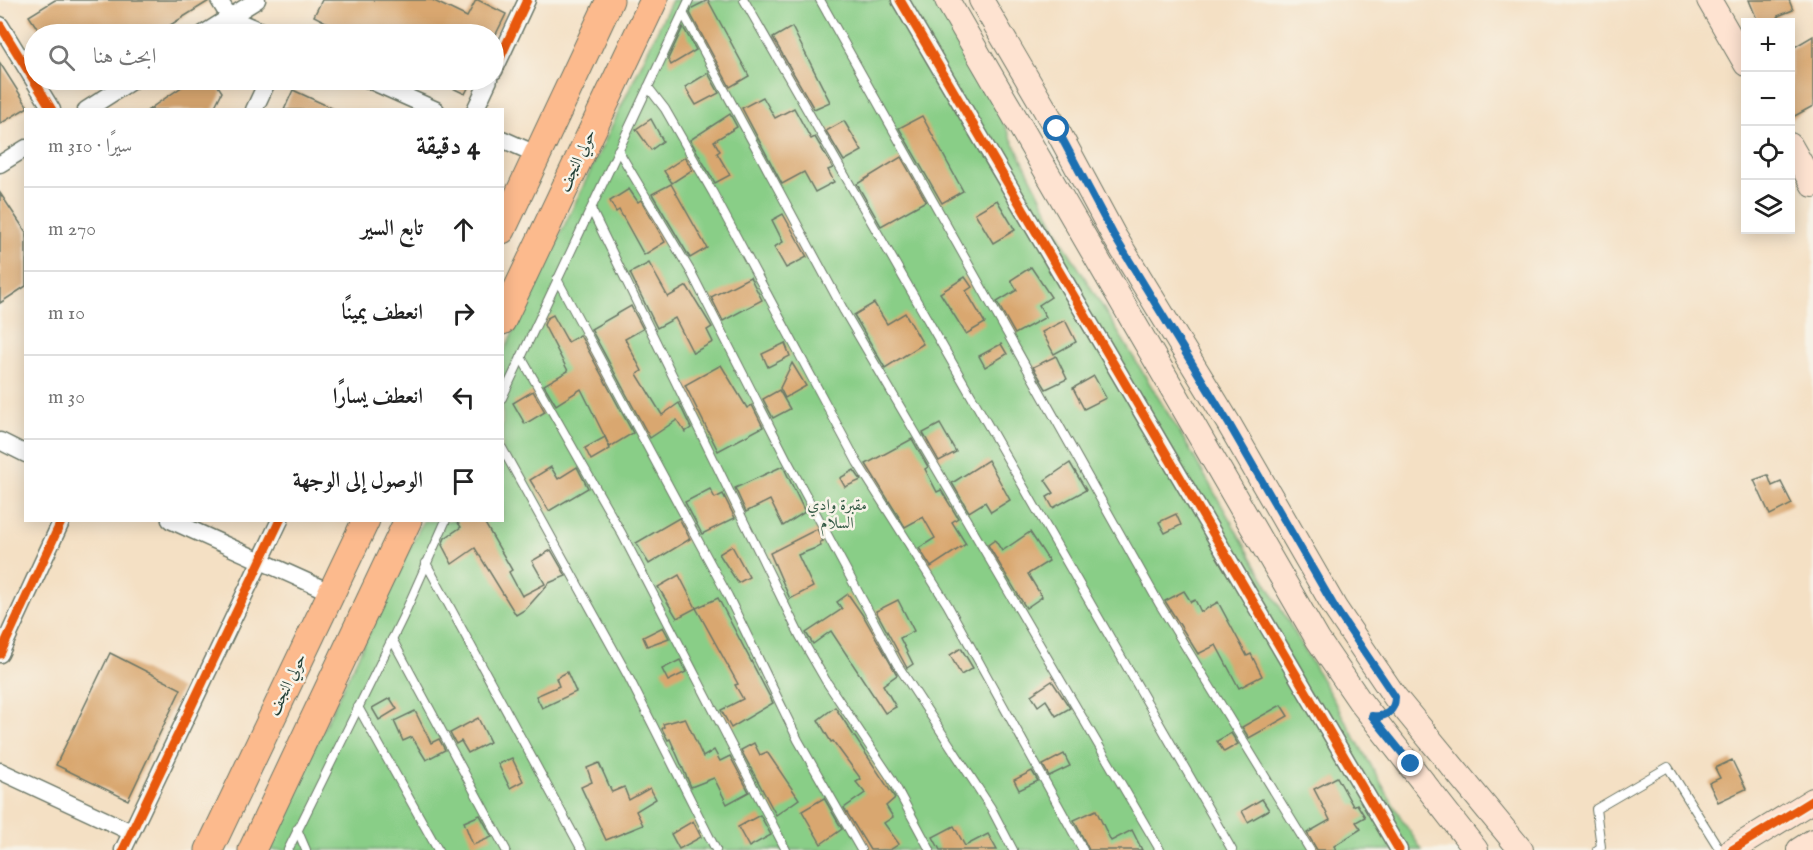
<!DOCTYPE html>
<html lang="ar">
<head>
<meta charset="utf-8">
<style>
	:root { --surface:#fff; --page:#f2f2f2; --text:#222; --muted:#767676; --line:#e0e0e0 }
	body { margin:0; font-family:"IM FELL English",Amiri,serif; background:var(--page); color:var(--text); direction:rtl }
	.controls { position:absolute; right:18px; top:18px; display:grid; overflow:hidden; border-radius:0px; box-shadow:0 3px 15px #0003 }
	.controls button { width:54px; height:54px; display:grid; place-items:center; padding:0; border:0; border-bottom:2px solid var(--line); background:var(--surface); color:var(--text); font:30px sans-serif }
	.stop { position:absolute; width:18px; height:18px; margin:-14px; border:4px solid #1f6fb2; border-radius:50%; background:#fff }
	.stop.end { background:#1f6fb2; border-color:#fff; box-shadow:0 2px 6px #0008 }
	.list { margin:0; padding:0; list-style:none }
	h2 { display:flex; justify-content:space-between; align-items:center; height:78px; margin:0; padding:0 24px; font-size:26px }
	h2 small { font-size:20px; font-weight:400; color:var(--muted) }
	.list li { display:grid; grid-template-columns:39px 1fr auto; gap:18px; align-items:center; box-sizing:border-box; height:84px; padding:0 24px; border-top:2px solid var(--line) }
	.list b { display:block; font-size:22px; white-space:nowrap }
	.list em { font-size:20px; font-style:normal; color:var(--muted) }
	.icon { flex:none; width:33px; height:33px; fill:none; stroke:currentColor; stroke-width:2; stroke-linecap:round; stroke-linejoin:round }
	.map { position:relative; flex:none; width:1813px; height:850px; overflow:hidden; direction:ltr }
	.search { position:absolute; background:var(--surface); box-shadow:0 3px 15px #0003; left:24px; top:24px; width:480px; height:66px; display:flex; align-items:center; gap:15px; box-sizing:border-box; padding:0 21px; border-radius:33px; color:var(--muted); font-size:22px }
	.panel { position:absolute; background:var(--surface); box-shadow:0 3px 15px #0003; left:24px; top:108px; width:480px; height:414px; border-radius:0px; direction:rtl }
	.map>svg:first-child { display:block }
	.green { fill:#89ce87; stroke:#54865e; stroke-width:1.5 }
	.building { fill:#d9a770 }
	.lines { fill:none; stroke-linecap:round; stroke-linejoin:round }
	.lane-casing { stroke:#6a7666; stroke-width:10 }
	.street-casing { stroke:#6a7666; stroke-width:19 }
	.secondary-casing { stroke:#6a7666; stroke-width:26 }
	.primary-casing { stroke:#6a7666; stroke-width:29 }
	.lane { stroke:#fff; stroke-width:8 }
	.street { stroke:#fff; stroke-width:16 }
	.secondary { stroke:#fee3d1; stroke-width:24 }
	.primary { stroke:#fcba8d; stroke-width:27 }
	.cycleway-casing { stroke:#f7f3e8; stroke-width:13 }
	.cycleway { stroke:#e8590c; stroke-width:9 }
	.route { stroke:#1f6fb2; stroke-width:8 }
	.labels { text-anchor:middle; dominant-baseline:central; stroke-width:5; stroke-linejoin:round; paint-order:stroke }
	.street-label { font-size:16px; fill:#1f3d34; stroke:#f7f3e8 }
	.park-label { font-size:16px; fill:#345a45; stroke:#f7f3e8 }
</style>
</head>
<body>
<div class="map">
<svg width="1813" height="850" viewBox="0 0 1813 850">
	<rect width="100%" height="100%" fill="#f7f3e8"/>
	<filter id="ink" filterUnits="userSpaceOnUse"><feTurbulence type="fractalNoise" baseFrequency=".0167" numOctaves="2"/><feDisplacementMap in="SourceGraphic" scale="12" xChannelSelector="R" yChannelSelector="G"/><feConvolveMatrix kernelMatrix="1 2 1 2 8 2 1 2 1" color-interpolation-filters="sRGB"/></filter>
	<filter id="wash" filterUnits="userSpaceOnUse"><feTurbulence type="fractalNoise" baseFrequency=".008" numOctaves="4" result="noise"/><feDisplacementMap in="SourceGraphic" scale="24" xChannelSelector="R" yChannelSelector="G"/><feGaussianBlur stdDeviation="1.35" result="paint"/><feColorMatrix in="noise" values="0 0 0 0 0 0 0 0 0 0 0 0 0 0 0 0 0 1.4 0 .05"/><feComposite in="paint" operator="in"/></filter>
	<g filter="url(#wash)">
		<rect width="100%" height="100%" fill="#f4e0c4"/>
		<!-- green -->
		<polygon class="green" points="672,0 934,0 977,70 1067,249 1183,438 1404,823 1422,850 265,850 423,521 502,520 503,354"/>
		<g id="blocks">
			<!-- building -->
			<g class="building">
				<polygon points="55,0 209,0 209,1 156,34 41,34 29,16"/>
				<polygon points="322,0 432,0 467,17 476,0 478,0 506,14 496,34 349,34 314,16"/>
				<polygon points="708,0 749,76 730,87 690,13 692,8"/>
				<polygon points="1749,0 1789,0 1793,10 1778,16 1781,22 1758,22"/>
				<polygon points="683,27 696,50 671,65 668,59"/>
				<polygon points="792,27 830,102 814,109 773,38"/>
				<polygon points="1813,36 1813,106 1791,118 1791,49"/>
				<polygon points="0,63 28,107 0,124"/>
				<polygon points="708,73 719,93 696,105 685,87"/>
				<polygon points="192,80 214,80 222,92 213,110 148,110"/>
				<polygon points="436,80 472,80 465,94"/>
				<polygon points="293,90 336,110 284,110"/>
				<polygon points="763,97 775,118 794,108 811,139 815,137 833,168 828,170 834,182 815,192 804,172 782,184 742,108"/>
				<polygon points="730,114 737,127 714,141 720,151 717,153 730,175 715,183 690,140"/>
				<polygon points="922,116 963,191 942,203 899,128"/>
				<polygon points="651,119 663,141 651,150 636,129"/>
				<polygon points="844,121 862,151 844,161 826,131"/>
				<polygon points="685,157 692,170 672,183 664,171"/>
				<polygon points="901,157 926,201 881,226 857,184"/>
				<polygon points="671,184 707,248 690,258 652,194"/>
				<polygon points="629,189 638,202 641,200 665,242 644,255 619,210 616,212 610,201"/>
				<polygon points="0,193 26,232 26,286 0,303"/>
				<polygon points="997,200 1015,230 993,243 975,213"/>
				<polygon points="783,214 807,257 786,268 774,247 783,242 772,220"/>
				<polygon points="649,263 668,297 687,286 712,327 707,330 713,342 693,353 675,318 657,328 630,273"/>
				<polygon points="1031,267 1051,297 1039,305 1046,317 1015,334 997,302 1017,290 1011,280"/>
				<polygon points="750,277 762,300 723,321 711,297"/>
				<polygon points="965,277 972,287 966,291 985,323 966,334 940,293"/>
				<polygon points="874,303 887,324 905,313 923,344 885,368 854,315"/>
				<polygon points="631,306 643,329 625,339 642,371 637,374 662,415 679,403 691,428 685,432 677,420 650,438 591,329"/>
				<polygon points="553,315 568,342 580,335 633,433 610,447 581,389 556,405 544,385 568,371 544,325 547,318"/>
				<polygon points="1065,320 1076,342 1054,354 1042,332"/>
				<polygon points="785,343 790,356 768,367 762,354"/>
				<polygon points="1001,344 1007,354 985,367 979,356"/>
				<polygon points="1056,356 1067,379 1046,389 1033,367"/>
				<polygon points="792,363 806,386 785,398 780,388"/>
				<polygon points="721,365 747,408 752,405 763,427 718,451 685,385"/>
				<polygon points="1094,376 1106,398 1084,409 1073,388"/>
				<polygon points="779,390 790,409 773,418 763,399"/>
				<polygon points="533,391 545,412 525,424 513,403"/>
				<polygon points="940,424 956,452 939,461 923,433"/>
				<polygon points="605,437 610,449 591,460 585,448"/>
				<polygon points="912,439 928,467 925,469 937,492 941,490 958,518 952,522 966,544 931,567 919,548 935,538 923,517 905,527 866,464"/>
				<polygon points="988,460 1010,500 991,512 985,502 969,512 952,483"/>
				<polygon points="1070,463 1086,490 1053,508 1047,497 1054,493 1045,480"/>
				<polygon points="783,466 805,512 783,526 770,500 746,512 735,488"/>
				<polygon points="551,467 558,479 577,467 588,488 549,511 530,480"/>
				<polygon points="854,470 861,480 845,487 840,478"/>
				<polygon points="1768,475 1772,486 1781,482 1792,504 1770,515 1754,480"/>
				<polygon points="710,489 715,498 723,494 735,518 702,534 685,502"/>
				<polygon points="1176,514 1181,525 1165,533 1159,522"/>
				<polygon points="679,518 690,539 649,564 636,543"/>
				<polygon points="456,520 483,520 512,570 509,572 522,596 545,584 532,561 551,550 566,576 549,583 526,609 516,615 475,548 452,564 442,545 445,538 461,527"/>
				<polygon points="817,529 823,541 820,542 821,546 798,555 813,587 790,599 770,553"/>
				<polygon points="1030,532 1049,561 1028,574 1042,597 1026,608 988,545 995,540 1002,551"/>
				<polygon points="732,546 749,577 738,583 719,554"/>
				<polygon points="679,575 696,608 677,618 658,587"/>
				<polygon points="1184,591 1191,602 1195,600 1201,612 1218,602 1247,656 1251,654 1262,676 1239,688 1216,645 1198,654 1165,601"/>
				<polygon points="848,594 864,617 897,675 883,685 896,707 885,713 831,631 813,644 806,633 842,609 837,602"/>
				<polygon points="718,598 773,703 731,728 721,710 743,699 735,685 738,684 696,608"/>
				<polygon points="898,600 914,631 900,638 913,664 907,668 876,611"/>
				<polygon points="663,627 669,638 647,646 643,637"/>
				<polygon points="961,648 973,668 961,675 950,655"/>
				<polygon points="110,653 181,689 128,800 56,765"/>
				<polygon points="680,660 686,672 668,681 662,669"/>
				<polygon points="567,672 576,692 542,708 536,696 559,686 556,678"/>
				<polygon points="1052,681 1070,708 1056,716 1046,700 1038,706 1031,695"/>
				<polygon points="390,698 397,709 379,720 372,708"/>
				<polygon points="1281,705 1288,716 1249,738 1242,727"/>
				<polygon points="835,707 895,798 886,806 893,817 884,823 899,844 890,850 870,850 844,808 865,793 856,782 861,779 833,741 831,742 818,720"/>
				<polygon points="415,711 431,743 439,739 445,750 426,760 412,737 403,741 394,721"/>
				<polygon points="478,718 490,742 468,753 461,741 456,744 450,733"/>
				<polygon points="685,718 703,757 714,750 720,761 730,756 749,792 727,804 714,778 691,787 670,739 668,740 662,729 664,727 663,724"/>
				<polygon points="1231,733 1238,744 1224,752 1217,741"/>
				<polygon points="754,743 760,755 767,752 799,799 776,815 741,750"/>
				<polygon points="1064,754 1070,766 1049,776 1043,765"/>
				<polygon points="512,758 523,781 510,788 498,764"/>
				<polygon points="1732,760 1746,789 1718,802 1709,783 1720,778 1715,768"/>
				<polygon points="599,763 612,792 624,787 629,800 650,788 656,799 636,811 643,825 606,840 581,787 592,782 587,768"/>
				<polygon points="1032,771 1038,781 1019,790 1014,780"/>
				<polygon points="1337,777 1353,806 1357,804 1365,817 1356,822 1361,829 1334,846 1336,850 1317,850 1307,833 1330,820 1314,789"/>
				<polygon points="824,798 842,829 821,844 802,811"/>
				<polygon points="1262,799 1269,810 1248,822 1242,811"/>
				<polygon points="1096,810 1111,841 1132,830 1142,850 1089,850 1074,820"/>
				<polygon points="480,815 492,837 473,845 464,822"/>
				<polygon points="760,815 771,835 749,847 738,827"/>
				<polygon points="693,821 701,837 679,849 671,834"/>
				<polygon points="954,826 965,846 988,834 997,850 940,850 933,837"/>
			</g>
		</g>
	</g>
	<g filter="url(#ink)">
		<use href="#blocks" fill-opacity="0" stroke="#6a7666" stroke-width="1.5"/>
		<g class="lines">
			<!-- lane casing -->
			<g class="lane-casing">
				<g id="lane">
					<polyline points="744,0 1232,850"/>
					<polyline points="820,0 1160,605 1310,850"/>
					<polyline points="683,13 844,311 1160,850"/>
					<polyline points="648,87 665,109 713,193 857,462 947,604 1083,850"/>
					<polyline points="618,150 691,272 786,458 897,664 991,808 1013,850"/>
					<polyline points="591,209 800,636 826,681 891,778 930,850"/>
					<polyline points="557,279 728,596 798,740 861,850"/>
					<polyline points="521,357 622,534 786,850"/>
					<polyline points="502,398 689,0"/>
					<polyline points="502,448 627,674 716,850"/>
					<polyline points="426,563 582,850"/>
					<polyline points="392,639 506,850"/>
					<polyline points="358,707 438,850"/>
					<polyline points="297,829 306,850"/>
					<polyline points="288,850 403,617 446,520"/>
					<polyline points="1597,850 1601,847 1596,809 1668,767 1720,850"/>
				</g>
			</g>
			<!-- street casing -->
			<g class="street-casing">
				<g id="street">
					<polyline points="219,0 230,18 268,34"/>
					<polyline points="900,0 1399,850"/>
					<polyline points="0,25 52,110"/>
					<polyline points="203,34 257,0"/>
					<polyline points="494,71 527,0"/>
					<polyline points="369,80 436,110"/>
					<polyline points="86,110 133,80"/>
					<polyline points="254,110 268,80"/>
					<polyline points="475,110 489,80"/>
					<polyline points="502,139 538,155"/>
					<polyline points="0,164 26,148"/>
					<polyline points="0,441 26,454"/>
					<polyline points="170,520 332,593"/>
					<polyline points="0,654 62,520"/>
					<polyline points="0,771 131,832"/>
					<polyline points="123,850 280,520"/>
				</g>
			</g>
			<!-- secondary casing -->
			<g class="secondary-casing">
				<g id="secondary">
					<polyline points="947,0 1318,640 1359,700 1476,850"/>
					<polyline points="981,0 1057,130 1113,234 1229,424 1335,608 1395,697 1521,850"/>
					<polyline points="1709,0 1746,64"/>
					<polyline points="1790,145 1813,185"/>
					<polyline points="1732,850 1813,800"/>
					<polyline points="1799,850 1813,841"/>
				</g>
			</g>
			<!-- primary casing -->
			<g class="primary-casing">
				<g id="primary">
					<polyline points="502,230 610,0"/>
					<polyline points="502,321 654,0"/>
					<polyline points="209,850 366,520"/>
					<polyline points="252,850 408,520"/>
				</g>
			</g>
			<!-- lane -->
			<use href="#lane" class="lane"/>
			<!-- street -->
			<use href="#street" class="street"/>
			<!-- secondary -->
			<use href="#secondary" class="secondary"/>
			<!-- primary -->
			<use href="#primary" class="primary"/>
			<!-- cycleway casing -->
			<g class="cycleway-casing">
				<g id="cycleway">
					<polyline points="900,0 1399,850"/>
					<polyline points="0,25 52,110"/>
					<polyline points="494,71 527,0"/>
					<polyline points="0,654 62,520"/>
					<polyline points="123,850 280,520"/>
					<polyline points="1732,850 1813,800"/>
				</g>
			</g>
			<!-- cycleway -->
			<use href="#cycleway" class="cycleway"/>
		</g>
	</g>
	<g class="lines" filter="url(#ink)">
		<!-- route -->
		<path class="route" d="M 1057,129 L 1113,234 L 1229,424 L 1335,608 L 1395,697 C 1395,711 1385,718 1372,716 L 1411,764"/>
	</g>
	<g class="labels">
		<!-- street labels -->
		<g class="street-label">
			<text transform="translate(578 161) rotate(-65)">حولي النجف</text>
			<text transform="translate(288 685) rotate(-64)">حولي النجف</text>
		</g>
		<!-- park labels -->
		<g class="park-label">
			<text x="837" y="506">مقبرة وادي<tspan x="837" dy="18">السلام</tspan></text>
		</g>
	</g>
</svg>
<div class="controls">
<button>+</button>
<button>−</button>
<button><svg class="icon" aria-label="locate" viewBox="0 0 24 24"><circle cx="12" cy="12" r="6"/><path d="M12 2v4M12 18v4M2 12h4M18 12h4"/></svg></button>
<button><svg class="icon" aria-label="layers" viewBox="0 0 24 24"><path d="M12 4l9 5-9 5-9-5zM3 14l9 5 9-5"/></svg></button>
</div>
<div class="stop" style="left:1057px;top:129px"></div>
<div class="stop end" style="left:1411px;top:764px"></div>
<div class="search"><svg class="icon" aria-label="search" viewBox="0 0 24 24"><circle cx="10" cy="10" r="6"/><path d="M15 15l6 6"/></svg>ابحث هنا</div>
<section class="panel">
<h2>4 دقيقة<small>سيرًا · 310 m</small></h2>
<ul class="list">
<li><svg class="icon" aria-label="ahead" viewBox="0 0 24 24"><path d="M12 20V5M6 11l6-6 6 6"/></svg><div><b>تابع السير</b></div><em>270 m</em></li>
<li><svg class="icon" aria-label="right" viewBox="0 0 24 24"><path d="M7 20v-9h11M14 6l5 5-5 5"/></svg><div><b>انعطف يمينًا</b></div><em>10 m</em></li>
<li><svg class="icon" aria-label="left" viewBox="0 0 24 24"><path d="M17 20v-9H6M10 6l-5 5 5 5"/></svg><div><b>انعطف يسارًا</b></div><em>30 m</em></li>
<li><svg class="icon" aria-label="arrive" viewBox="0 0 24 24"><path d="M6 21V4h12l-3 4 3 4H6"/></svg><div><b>الوصول إلى الوجهة</b></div></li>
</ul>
</section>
</div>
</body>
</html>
